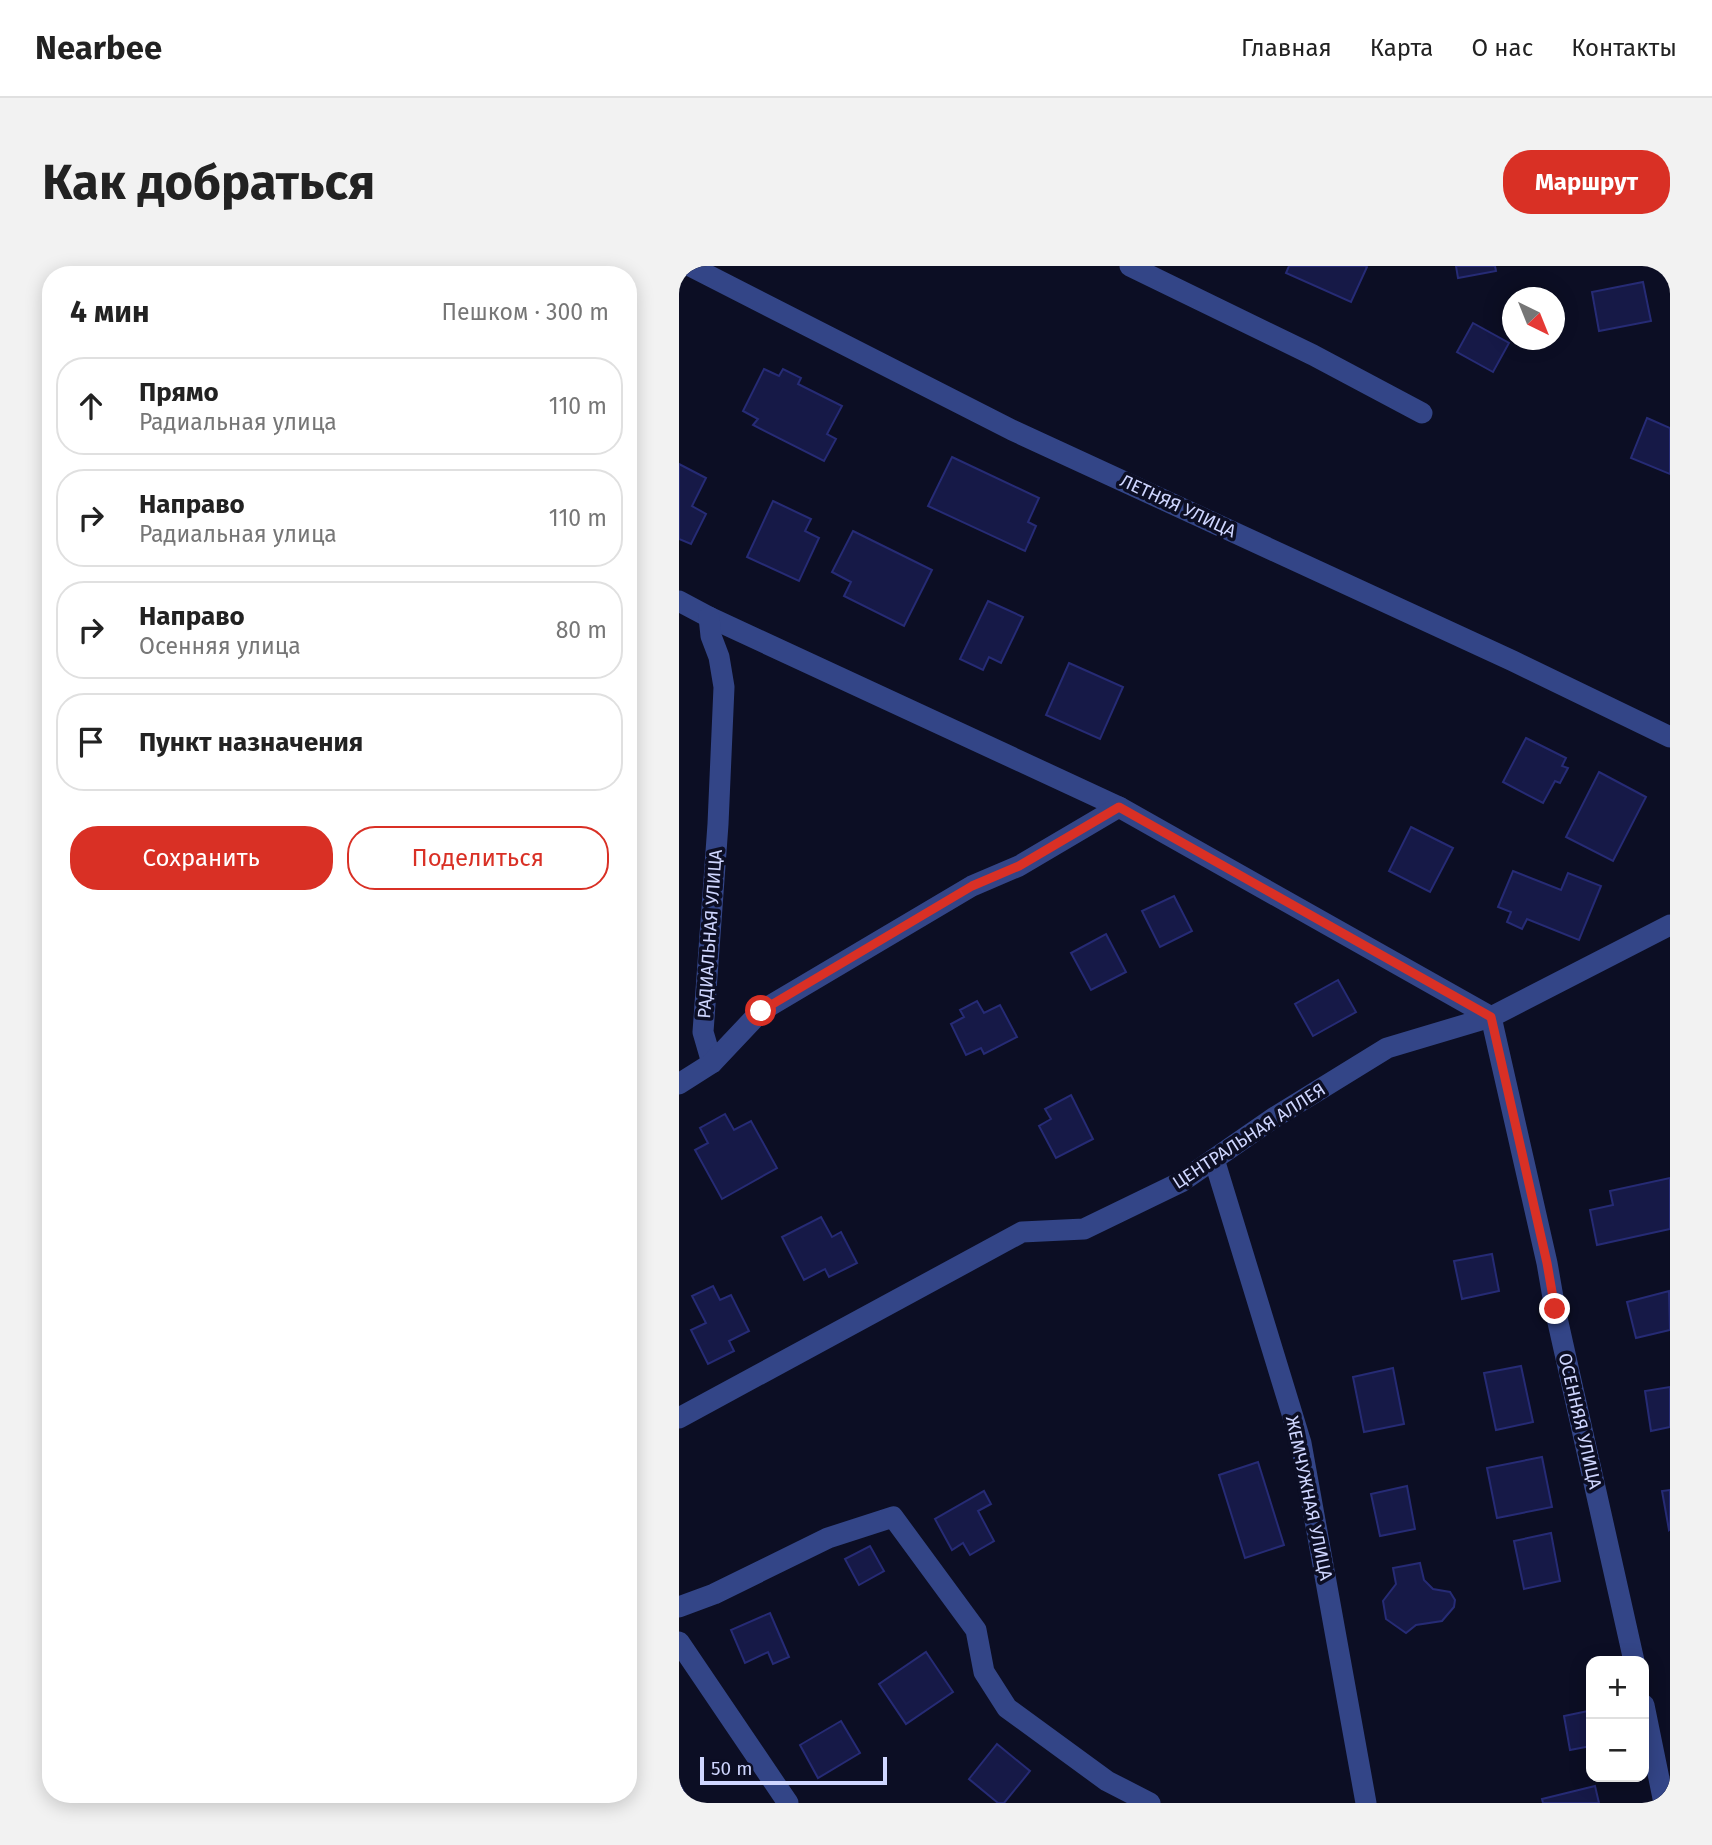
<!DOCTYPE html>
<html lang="ru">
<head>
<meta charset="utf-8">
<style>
	:root { --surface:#fff; --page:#f2f2f2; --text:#222; --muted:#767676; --line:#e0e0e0; --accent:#d93025 }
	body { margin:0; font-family:"Fira Sans",sans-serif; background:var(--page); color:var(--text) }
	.controls { position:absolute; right:21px; bottom:21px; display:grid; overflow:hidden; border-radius:14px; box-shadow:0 4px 18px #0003 }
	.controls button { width:63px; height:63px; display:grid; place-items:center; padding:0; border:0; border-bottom:2px solid var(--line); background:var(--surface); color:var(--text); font:35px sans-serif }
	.compass { position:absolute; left:823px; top:21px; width:63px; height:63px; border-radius:50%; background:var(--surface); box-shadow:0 4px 18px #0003; rotate:137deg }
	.scale { position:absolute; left:21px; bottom:18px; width:187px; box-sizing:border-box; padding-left:7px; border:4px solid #cfd6ff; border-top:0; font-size:19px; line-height:24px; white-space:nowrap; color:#cfd6ff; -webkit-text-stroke:5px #0c0e24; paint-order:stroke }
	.stop { position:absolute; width:21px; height:21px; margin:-16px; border:5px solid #d93025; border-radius:50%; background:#fff }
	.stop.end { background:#d93025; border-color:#fff; box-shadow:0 2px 7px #0008 }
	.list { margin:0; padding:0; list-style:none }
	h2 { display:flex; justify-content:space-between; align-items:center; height:91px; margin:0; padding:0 28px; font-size:30px }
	h2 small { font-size:23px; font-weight:400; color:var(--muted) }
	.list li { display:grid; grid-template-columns:46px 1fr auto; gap:21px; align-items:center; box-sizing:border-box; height:98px; margin:0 14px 14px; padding:0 14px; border:2px solid var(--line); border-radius:28px }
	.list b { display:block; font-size:26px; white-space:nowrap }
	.list p { margin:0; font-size:23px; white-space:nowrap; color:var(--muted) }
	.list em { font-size:23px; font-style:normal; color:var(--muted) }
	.actions { display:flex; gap:14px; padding:21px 28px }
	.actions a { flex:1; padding:16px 0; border:2px solid var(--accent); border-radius:28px; text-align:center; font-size:24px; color:var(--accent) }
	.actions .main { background:var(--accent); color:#fff }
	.icon { flex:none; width:38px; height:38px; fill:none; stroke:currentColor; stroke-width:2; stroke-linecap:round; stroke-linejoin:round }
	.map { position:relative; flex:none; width:991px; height:1537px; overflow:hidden; border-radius:28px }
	header { display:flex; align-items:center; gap:42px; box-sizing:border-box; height:98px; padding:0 35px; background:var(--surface); border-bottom:2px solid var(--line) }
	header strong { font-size:33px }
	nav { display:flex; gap:38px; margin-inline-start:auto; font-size:24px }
	.intro { display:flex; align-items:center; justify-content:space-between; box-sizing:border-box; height:168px; padding:0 42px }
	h1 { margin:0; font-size:49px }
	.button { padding:18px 32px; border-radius:28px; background:var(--accent); color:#fff; font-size:24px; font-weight:700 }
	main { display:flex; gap:42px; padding:0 42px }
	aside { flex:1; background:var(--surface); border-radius:28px; box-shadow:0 4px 18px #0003 }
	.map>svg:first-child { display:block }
	.building { fill:#161947; stroke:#262b75; stroke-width:2 }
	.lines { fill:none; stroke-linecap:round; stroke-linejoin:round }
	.minor { stroke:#334587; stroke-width:21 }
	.route { stroke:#d93025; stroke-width:9 }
	.labels { text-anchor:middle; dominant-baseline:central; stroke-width:7; stroke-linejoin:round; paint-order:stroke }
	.street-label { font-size:18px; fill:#cfd6ff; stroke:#0c0e24 }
</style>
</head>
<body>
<header>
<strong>Nearbee</strong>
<nav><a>Главная</a><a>Карта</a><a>О нас</a><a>Контакты</a></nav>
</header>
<div class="intro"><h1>Как добраться</h1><a class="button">Маршрут</a></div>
<main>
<aside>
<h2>4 мин<small>Пешком · 300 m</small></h2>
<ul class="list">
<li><svg class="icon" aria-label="ahead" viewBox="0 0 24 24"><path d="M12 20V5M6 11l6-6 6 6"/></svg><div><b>Прямо</b><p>Радиальная улица</p></div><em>110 m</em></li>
<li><svg class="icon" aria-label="right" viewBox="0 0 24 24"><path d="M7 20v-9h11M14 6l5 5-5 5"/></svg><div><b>Направо</b><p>Радиальная улица</p></div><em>110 m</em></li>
<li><svg class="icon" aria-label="right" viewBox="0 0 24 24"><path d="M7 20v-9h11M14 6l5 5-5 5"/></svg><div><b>Направо</b><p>Осенняя улица</p></div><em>80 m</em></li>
<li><svg class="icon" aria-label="arrive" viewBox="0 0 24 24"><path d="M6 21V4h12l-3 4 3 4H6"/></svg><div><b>Пункт назначения</b></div></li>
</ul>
<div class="actions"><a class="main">Сохранить</a><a>Поделиться</a></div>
</aside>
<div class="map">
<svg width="991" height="1537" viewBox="0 0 991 1537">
	<rect width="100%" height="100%" fill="#0c0e24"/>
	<!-- building -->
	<g class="building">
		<polygon points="610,0 686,0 688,1 672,36 607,7"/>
		<polygon points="777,0 816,0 817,5 779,12"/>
		<polygon points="964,16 972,55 920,65 913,26"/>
		<polygon points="794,57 830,77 814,106 778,86"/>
		<polygon points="85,103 100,110 104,103 122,112 119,118 163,140 148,168 157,173 145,195 74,159 79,153 64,145"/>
		<polygon points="968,152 991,162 991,208 952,192"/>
		<polygon points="273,191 360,232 349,256 357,260 346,285 249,240"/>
		<polygon points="0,198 27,212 13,240 27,248 12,278 0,273"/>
		<polygon points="94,235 132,253 126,265 140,272 120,315 68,291"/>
		<polygon points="174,265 253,304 225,360 165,330 172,316 153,306"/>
		<polygon points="309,335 344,351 322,397 310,391 304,404 281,393"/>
		<polygon points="390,397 444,421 421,473 367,449"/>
		<polygon points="847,472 887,492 883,500 889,502 881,517 876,515 864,537 824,516"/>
		<polygon points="920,506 967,531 934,595 887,571"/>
		<polygon points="732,561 774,582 751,626 710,605"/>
		<polygon points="834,605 882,624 889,607 922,620 900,674 848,653 843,663 828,656 832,646 819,641"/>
		<polygon points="495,630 513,665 481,681 463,645"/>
		<polygon points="427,668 447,706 412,724 392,687"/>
		<polygon points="659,714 677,746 634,770 616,738"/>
		<polygon points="298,735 305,747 321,739 338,771 305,788 302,782 287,789 272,758 285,751 281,744"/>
		<polygon points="392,829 414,873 377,892 360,860 372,853 366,843"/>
		<polygon points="46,848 55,864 72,855 98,902 43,933 16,884 29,877 21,862"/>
		<polygon points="991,912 991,963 918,979 911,944 934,939 931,925"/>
		<polygon points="142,951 153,971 162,966 178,997 150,1011 146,1003 125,1014 103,971"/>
		<polygon points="813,988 820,1025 783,1033 775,995"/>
		<polygon points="34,1020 41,1034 52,1029 70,1065 50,1075 55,1085 29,1098 12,1064 27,1057 13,1030"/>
		<polygon points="990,1025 991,1064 957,1072 948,1036"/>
		<polygon points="842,1100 854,1156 817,1164 805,1107"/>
		<polygon points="714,1102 725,1158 685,1166 674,1111"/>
		<polygon points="991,1121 991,1161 972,1165 966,1125"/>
		<polygon points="863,1191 873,1241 818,1252 808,1202"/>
		<polygon points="579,1196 605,1279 566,1292 540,1209"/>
		<polygon points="728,1220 736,1263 701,1270 692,1228"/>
		<polygon points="991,1224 991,1263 990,1264 983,1225"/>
		<polygon points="305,1225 312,1238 299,1245 315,1275 291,1289 284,1277 273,1284 256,1253"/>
		<polygon points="872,1267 881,1315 845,1323 835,1275"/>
		<polygon points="191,1280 205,1305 180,1319 166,1293"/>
		<polygon points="741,1297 745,1314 754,1323 771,1326 776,1334 775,1341 763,1355 737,1359 727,1367 707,1353 704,1335 717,1318 714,1302"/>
		<polygon points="91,1347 110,1391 94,1398 89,1386 66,1397 52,1364"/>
		<polygon points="247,1386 274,1426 227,1458 200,1418"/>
		<polygon points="909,1445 912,1480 891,1484 885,1450"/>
		<polygon points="162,1455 181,1487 139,1512 121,1479"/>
		<polygon points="318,1478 351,1505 325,1537 319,1537 290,1513"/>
		<polygon points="0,1517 11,1537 0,1537"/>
		<polygon points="916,1520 920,1537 864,1537 863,1533"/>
	</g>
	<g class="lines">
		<!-- minor -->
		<g class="minor">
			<polyline points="11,0 333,164 834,395 991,471"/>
			<polyline points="451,0 634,89 743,147"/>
			<polyline points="0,335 30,351 440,541 812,751 868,997 876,1043 955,1395"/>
			<polyline points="30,351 32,370 40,391 45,421 39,558 24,766 33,797"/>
			<polyline points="0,818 33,797 82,745 293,620 340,600 440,541"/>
			<polyline points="535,893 622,1177 687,1537"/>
			<polyline points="0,1152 343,966 405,963 502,916 596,851 708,782 812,751 991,659"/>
			<polyline points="0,1341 35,1328 149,1272 214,1251 297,1364 305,1406 328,1442 428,1515 471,1537"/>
			<polyline points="0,1376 109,1537"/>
			<polyline points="965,1439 985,1537"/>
		</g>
	</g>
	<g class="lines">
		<!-- route -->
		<polyline class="route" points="82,745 293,620 340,600 440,541 812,751 868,997 876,1043"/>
	</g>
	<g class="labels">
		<!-- street labels -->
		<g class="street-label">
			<text transform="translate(499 240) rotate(25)">ЛЕТНЯЯ УЛИЦА</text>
			<text transform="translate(31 668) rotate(-86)">РАДИАЛЬНАЯ УЛИЦА</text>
			<text transform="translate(570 870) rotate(-33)">ЦЕНТРАЛЬНАЯ АЛЛЕЯ</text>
			<text transform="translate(901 1155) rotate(77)">ОСЕННЯЯ УЛИЦА</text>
			<text transform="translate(630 1232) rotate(78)">ЖЕМЧУЖНАЯ УЛИЦА</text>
		</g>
	</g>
</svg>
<div class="controls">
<button>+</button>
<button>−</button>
</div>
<svg class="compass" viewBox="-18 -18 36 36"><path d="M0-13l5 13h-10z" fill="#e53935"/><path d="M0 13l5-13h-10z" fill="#767676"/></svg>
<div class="scale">50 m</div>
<div class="stop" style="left:82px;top:745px"></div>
<div class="stop end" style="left:876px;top:1043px"></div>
</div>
</main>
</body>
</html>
